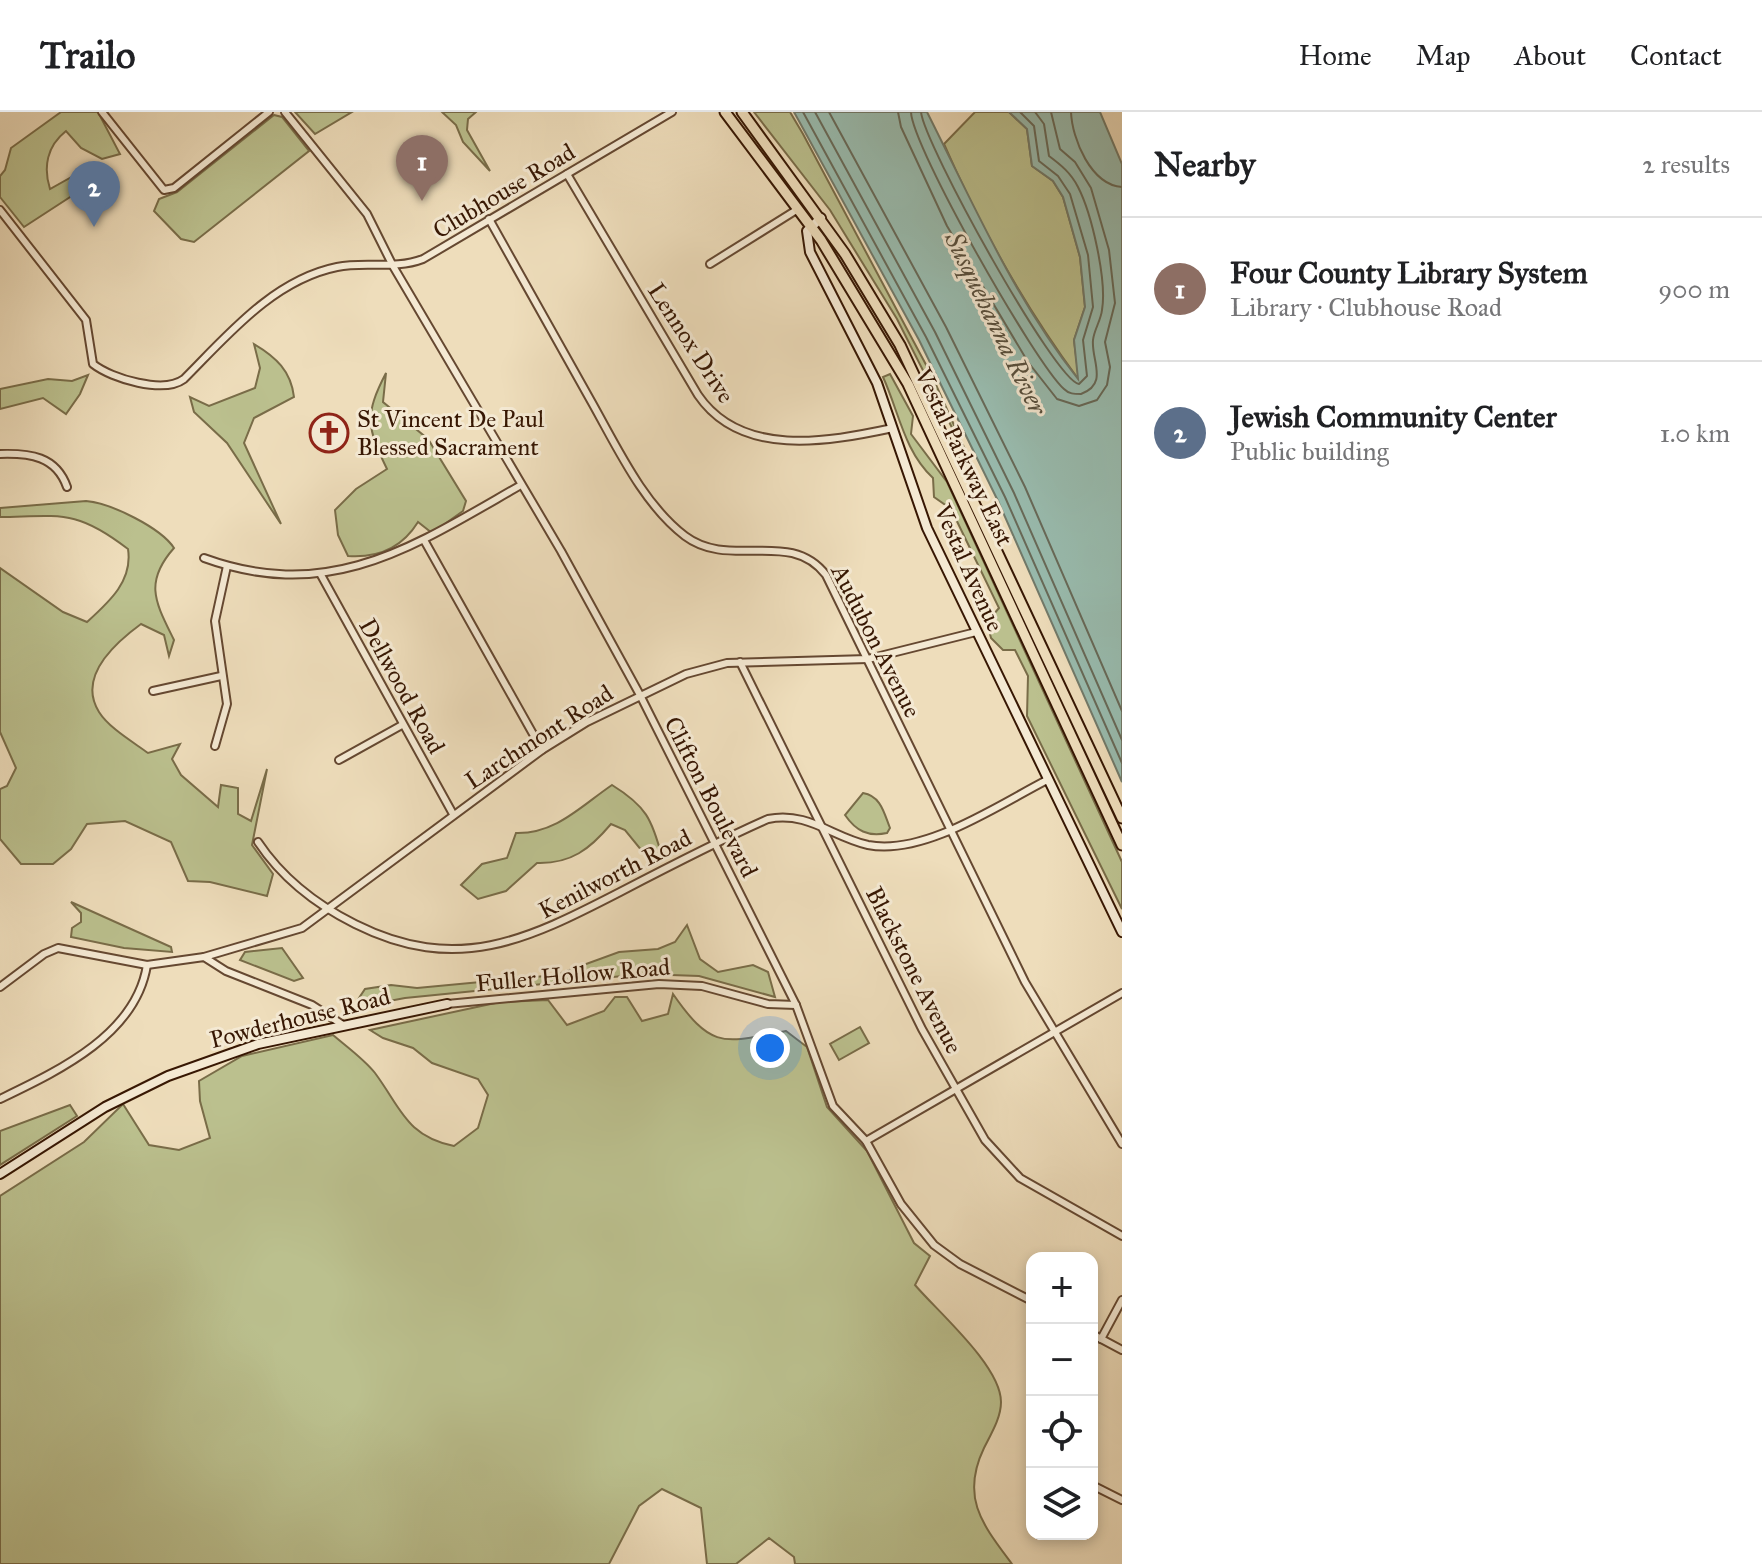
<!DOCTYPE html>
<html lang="en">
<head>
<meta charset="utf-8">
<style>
	:root { --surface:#fff; --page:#f2f2f2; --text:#202124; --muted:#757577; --line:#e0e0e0; --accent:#8f2418 }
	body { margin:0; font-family:"IM FELL Great Primer",serif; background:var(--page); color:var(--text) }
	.controls { position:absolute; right:24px; bottom:24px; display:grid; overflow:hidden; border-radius:16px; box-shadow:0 4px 12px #0003 }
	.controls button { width:72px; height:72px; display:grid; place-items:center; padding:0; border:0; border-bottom:2px solid var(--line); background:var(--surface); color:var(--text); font:40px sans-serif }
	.you { position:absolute; left:770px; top:936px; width:28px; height:28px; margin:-20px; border:6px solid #fff; border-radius:50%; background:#1a73e8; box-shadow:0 0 0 12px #1a73e833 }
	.badge { display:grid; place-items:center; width:52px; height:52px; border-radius:50%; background:var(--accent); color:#fff; font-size:26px; font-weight:700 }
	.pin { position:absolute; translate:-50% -66px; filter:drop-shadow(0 2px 4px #0008) }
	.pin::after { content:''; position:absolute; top:42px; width:28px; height:24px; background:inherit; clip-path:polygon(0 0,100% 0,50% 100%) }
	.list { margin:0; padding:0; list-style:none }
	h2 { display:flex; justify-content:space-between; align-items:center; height:104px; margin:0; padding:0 32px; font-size:34px }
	h2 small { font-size:26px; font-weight:400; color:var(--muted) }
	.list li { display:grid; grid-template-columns:52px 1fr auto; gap:24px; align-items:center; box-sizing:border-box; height:144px; padding:0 32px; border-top:2px solid var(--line) }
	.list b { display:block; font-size:30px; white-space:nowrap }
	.list p { margin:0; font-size:26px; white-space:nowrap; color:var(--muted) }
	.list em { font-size:26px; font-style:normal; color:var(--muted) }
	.icon { flex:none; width:44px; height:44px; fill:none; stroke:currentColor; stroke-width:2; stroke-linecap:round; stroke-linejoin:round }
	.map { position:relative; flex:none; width:1122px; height:1452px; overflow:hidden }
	header { display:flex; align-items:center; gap:48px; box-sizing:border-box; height:112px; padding:0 40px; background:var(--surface); border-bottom:2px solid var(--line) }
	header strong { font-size:38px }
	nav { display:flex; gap:44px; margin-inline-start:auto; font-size:28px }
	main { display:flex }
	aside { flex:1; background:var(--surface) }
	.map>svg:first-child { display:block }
	.green { fill:#bbc08e; stroke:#796c48; stroke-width:2 }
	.water { fill:#99bcaf; stroke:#727a6a; stroke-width:2 }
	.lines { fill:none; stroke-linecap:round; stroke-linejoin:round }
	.shore { stroke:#686a59; stroke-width:2 }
	.street-casing { stroke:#654831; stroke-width:10 }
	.secondary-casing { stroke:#371703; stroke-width:12 }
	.primary-casing { stroke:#371703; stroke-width:13 }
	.street { stroke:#f4e9d3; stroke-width:6 }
	.secondary { stroke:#f4e9d3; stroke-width:8 }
	.primary { stroke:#edb; stroke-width:9 }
	.labels { text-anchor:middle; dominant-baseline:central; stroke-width:6; stroke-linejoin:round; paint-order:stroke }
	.street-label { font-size:24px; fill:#371703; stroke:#f4e9d3 }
	.poi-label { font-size:24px; fill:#371703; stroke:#f4e9d3; text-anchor:start }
	.water-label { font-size:26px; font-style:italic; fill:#59513f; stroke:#f4e9d3 }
</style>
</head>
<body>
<header>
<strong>Trailo</strong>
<nav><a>Home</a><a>Map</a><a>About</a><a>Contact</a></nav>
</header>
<main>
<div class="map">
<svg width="1122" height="1452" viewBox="0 0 1122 1452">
	<rect width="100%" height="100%" fill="#edb"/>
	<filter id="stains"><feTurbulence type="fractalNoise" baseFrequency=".0025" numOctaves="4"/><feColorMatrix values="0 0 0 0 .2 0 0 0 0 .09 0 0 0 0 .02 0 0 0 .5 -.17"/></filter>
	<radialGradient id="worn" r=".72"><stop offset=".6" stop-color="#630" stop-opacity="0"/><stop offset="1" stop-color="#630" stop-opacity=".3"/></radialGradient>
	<!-- green -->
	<g class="green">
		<path d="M 61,0 L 98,0 L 120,42 L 102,47 L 81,36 L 66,19 C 47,34 43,55 50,77 L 84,58 L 87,74 L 24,115 L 0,85 L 0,64 L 5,58 L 11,36 Z"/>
		<polygon points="295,0 352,0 315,22"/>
		<polygon points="442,0 476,0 468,7 467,18 490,59 463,30 456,13"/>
		<polygon points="754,0 790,0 803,22 932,264 980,371 897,207 830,98"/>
		<path d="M 975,0 L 1009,0 L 1027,17 L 1032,54 L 1053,69 L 1063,85 L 1080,145 L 1085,195 L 1074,228 L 1079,268 C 1025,195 980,115 944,32 Z"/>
		<polygon points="274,3 282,5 309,39 194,130 181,127 154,99 159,87 177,80"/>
		<path d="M 254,232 C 276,245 291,259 294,285 L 254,306 L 244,331 L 281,412 L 227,331 L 194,300 L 190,285 L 209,294 L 255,276 L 260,256 Z"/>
		<path d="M 386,261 L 383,290 L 428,327 L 466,389 L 463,399 L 432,421 L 418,410 C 402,436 378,446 348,444 L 338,423 L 335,398 L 356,377 L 387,357 C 367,316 364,303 386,261 Z"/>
		<path d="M 890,262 L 913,304 L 911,322 L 947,370 L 1122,750 L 1122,797 L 1027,604 L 1028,564 L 1015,538 L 1003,538 L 991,526 L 987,510 L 999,496 L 951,397 L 934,385 L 933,366 C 904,339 899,300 883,265 Z"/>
		<polygon points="88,263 80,282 66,302 43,286 0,297 0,277 48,267 72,269"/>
		<path d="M 86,389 C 111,391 161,416 174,436 C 143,471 156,491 174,528 L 169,544 L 164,523 L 141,512 C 115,531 77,565 99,600 C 109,616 133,630 148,641 L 180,632 L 172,647 L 181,663 L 218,695 L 221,673 L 238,676 L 238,702 L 251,709 L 267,657 L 252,733 L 273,762 L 267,784 L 210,770 L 188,769 L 171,730 L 125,709 L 87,712 L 71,737 L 53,752 L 21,752 L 0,727 L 0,677 L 7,674 L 16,656 L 0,620 L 0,456 L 63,500 L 87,510 C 109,490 133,469 128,437 C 76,397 61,404 0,405 L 0,396 Z"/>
		<path d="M 612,673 C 646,694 652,707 662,745 L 651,750 L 625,718 L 611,712 C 590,737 571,752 537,751 L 506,779 L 478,787 L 461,773 L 482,752 L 507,746 L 516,721 C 556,722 581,694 612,673 Z"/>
		<path d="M 863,681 C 881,684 884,701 890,716 L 887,721 C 868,725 856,719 845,703 Z"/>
		<polygon points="71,790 171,835 172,840 124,836 71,825 72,816 81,810 81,801"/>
		<polygon points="687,813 700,847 718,860 753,853 768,860 775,885 699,864 643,862 405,886 368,893 357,889 365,877 391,873 417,876 556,863 619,840 658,837 675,830"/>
		<polygon points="282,836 303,866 294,869 240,848 245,840"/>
		<path d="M 673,882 C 712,938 723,931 786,919 L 807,935 L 827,995 L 867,1039 L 914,1131 L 930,1144 L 915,1173 C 938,1200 1001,1254 1001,1290 C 1001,1306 991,1322 984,1336 C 960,1386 983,1413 1012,1452 L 795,1452 L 794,1445 L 769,1426 L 736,1452 L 707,1452 L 701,1396 L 662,1377 L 639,1394 L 609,1452 L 0,1452 L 0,1084 L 84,1030 L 123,992 L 149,1033 L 179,1038 L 210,1026 L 200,989 L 199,969 L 242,944 L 333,923 C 347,935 364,947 375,961 C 401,996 406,1024 454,1034 L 478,1016 L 488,983 L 478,967 L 432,951 L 413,936 L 383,926 L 370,918 L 500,890 L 548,888 L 567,913 L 604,899 L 615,885 L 627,885 L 642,909 L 668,902 Z"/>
		<polygon points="860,915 869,931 839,948 830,932"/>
		<polygon points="70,993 77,1004 0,1053 0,1019"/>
	</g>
	<!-- water -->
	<path class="water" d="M 794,0 L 927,0 C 973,91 1014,186 1078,267 L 1074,228 L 1085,195 L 1080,145 L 1063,85 L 1053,69 L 1032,54 L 1027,17 L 1009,0 L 1100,0 L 1122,52 L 1122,670 L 998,389 L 919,228 Z"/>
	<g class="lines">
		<!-- shore -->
		<g class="shore">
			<polyline points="803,0 926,225 1005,385 1122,651"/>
			<polyline points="815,0 935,220 1014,381 1122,628"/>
			<polyline points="829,0 946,215 1025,375 1122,599"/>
			<polyline points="898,0 901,15 947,114 1028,250 1057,287 1079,294 1097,288 1107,273 1110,255 1105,230 1115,191 1109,138 1091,76 1075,50 1060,37 1051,0"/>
			<path d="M 911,0 C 912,35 1035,251 1064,277 C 1069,282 1074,282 1081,282 C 1109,272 1091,248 1093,228 C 1094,218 1101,208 1102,198 C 1107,169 1092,102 1078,75 C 1071,61 1061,53 1049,44 L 1044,12 L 1035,0"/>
			<path d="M 921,0 C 924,32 1055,269 1079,272 L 1087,264 L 1083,228 L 1093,195 L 1088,143 L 1070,82 L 1058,64 L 1039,49 L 1034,14 L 1020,0"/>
			<path d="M 1071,0 C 1072,27 1091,73 1122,75"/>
		</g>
		<!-- street casing -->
		<g class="street-casing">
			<g id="street">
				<polyline points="102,0 164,78 174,76 269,0"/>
				<polyline points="285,0 367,102 393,154 561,439 640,583 796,893 833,994 866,1029 901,1092 934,1133 960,1152 1032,1189"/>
				<path d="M 567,62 L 698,283 C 741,346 827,330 893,316"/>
				<path d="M 0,98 L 86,208 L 93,252 C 112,267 164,282 184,267 C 227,224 273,168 337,155 C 366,149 394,158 423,147 L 672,0"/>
				<path d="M 489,107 C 523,168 557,229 591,289 C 617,335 643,392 685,424 C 730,458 790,416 826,463 L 1025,870 L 1122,1032"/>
				<polyline points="710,152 798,97"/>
				<path d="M 0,342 C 30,341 56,344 67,375"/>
				<polyline points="424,428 542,638"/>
				<path d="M 204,446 C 331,492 414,434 521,373"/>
				<polyline points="321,463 453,702"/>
				<polyline points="740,550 922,917 985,1028 1020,1066 1122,1124"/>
				<polyline points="153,579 221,564"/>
				<polyline points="215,634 227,592 215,509 227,454"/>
				<polyline points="339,648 402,613"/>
				<path d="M 258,730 C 282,766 317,793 355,812 C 457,863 527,828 620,780 C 668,755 718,729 768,707 C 808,699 832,725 868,733 C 924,744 998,693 1047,668"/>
				<polyline points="204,845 302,816 542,638 587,610 686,562 727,551 868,547 976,520"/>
				<polyline points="0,875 44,842 58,836 147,853 204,845 226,859 312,893 343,913"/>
				<polyline points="447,892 659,872 702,874 768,892 796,893"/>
				<path d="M 0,987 C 58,959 136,923 147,853"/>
				<polyline points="866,1029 1122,881"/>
				<polyline points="1092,1222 1122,1238"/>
				<polyline points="1101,1227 1122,1188"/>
				<polyline points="1092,1373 1122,1388"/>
			</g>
		</g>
		<!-- secondary casing -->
		<g class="secondary-casing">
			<g id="secondary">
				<polyline points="821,106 807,119 810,140 877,271 927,416 1122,820"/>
				<polyline points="0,1062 105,995 168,964 258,932 447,892"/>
			</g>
		</g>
		<!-- primary casing -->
		<g class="primary-casing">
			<g id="primary">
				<polyline points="725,0 821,128 908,272 1122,733"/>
				<polyline points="742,0 845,142 900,233 1122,706"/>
			</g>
		</g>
		<!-- street -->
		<use href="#street" class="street"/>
		<!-- secondary -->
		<use href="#secondary" class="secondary"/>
		<!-- primary -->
		<use href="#primary" class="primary"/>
	</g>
	<!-- icons -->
	<defs>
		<g id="church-ring" transform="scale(2)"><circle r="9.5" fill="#f4e9d3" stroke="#8f2418" stroke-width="1.5"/><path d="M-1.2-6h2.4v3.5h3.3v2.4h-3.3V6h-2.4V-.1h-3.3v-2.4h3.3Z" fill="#8f2418"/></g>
	</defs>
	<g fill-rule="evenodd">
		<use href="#church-ring" x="329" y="321"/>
	</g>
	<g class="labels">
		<!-- street labels -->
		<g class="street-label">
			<text transform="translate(504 79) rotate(-31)">Clubhouse Road</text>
			<text transform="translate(691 231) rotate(57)">Lennox Drive</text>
			<text transform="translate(964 345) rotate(64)">Vestal Parkway East</text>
			<text transform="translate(969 456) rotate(66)">Vestal Avenue</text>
			<text transform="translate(876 529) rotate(63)">Audubon Avenue</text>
			<text transform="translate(402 574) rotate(61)">Dellwood Road</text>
			<text transform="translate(539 625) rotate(-33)">Larchmont Road</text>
			<text transform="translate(711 685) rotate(63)">Clifton Boulevard</text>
			<text transform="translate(615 762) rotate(-27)">Kenilworth Road</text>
			<text transform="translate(914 858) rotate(63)">Blackstone Avenue</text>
			<text transform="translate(573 863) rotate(-5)">Fuller Hollow Road</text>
			<text transform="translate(300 906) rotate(-14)">Powderhouse Road</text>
		</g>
		<!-- poi labels -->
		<g class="poi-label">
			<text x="357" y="307">St Vincent De Paul<tspan x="357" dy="28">Blessed Sacrament</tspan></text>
		</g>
		<!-- water labels -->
		<g class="water-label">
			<text transform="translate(996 211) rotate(64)">Susquehanna River</text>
		</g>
	</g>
	<rect width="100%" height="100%" filter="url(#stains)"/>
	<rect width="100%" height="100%" fill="url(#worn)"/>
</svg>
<div class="controls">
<button>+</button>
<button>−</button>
<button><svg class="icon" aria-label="locate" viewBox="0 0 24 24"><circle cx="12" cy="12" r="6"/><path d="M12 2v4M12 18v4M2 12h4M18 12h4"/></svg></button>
<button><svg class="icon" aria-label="layers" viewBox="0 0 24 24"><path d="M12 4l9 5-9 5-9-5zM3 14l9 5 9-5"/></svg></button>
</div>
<div class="you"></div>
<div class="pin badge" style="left:422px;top:89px;background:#8d6e63">1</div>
<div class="pin badge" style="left:94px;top:115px;background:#5c6f8a">2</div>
</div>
<aside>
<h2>Nearby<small>2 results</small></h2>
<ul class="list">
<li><span class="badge" style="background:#8d6e63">1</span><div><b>Four County Library System</b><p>Library · Clubhouse Road</p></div><em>900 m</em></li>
<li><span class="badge" style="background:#5c6f8a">2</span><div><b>Jewish Community Center</b><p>Public building</p></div><em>1.0 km</em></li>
</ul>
</aside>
</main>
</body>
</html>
